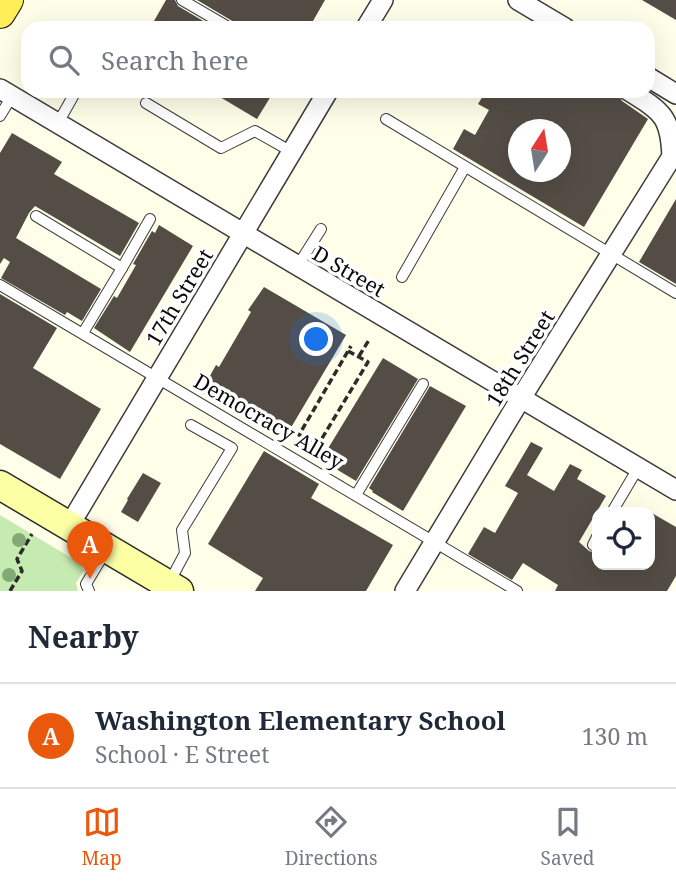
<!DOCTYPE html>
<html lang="en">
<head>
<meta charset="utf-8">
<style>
	:root { --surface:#fff; --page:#f6f6f7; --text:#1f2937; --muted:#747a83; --line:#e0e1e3; --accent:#ea580c }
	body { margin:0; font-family:"Noto Serif",serif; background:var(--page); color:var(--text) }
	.controls { position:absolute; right:21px; bottom:21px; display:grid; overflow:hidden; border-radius:14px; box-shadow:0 7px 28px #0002 }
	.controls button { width:63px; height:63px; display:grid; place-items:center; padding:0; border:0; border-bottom:2px solid var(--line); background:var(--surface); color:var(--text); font:35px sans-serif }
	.compass { position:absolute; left:508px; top:119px; width:63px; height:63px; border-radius:50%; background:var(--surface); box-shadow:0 7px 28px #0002; rotate:12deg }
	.you { position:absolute; left:317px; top:340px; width:24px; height:24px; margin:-18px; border:5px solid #fff; border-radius:50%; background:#1a73e8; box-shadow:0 0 0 10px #1a73e833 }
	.badge { display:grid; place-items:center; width:46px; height:46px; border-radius:50%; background:var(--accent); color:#fff; font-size:23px; font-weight:700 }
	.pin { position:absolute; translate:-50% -58px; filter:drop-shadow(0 2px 4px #0008) }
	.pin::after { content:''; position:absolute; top:37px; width:24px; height:21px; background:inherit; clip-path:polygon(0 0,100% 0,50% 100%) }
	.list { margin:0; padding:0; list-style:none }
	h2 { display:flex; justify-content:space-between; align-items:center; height:91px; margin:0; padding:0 28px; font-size:30px }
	h2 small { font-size:23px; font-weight:400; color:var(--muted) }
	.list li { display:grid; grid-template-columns:46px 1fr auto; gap:21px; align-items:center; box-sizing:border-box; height:105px; padding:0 28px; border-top:2px solid var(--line) }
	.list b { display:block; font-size:26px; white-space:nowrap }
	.list p { margin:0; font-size:23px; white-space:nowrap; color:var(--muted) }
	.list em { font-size:23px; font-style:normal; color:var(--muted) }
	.icon { flex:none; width:38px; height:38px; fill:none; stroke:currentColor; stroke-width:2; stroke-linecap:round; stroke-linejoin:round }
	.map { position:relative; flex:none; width:676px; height:591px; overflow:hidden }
	.search { position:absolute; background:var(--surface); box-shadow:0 7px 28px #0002; left:21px; right:21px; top:21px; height:77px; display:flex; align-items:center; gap:18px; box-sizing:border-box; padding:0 24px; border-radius:21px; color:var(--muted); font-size:26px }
	.sheet { height:196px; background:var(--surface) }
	nav { display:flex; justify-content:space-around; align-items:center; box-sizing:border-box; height:98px; border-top:2px solid var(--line); background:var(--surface); font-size:19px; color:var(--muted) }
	nav a { display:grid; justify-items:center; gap:4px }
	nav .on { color:var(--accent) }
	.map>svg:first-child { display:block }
	.green { fill:#c6ebb0 }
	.building { fill:#544d46; fill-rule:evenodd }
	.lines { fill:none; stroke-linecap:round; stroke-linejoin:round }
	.lane-casing { stroke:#3d3d3d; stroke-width:12 }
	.street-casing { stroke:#3d3d3d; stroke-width:22 }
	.secondary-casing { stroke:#2c2c2c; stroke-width:31 }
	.primary-casing { stroke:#1b1b1b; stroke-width:32 }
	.path { stroke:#2c2c2c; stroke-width:3.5; stroke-dasharray:7 3.5; stroke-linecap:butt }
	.lane { stroke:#fff; stroke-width:10 }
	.street { stroke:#fff; stroke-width:19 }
	.secondary { stroke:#fcffa3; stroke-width:28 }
	.primary { stroke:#ffee58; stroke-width:30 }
	.tree { fill:#83a976 }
	.labels { text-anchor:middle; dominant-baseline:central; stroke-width:7; stroke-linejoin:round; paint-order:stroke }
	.street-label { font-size:21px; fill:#0a0a0a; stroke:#fff }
</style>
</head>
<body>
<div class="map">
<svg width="676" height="591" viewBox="0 0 676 591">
	<rect width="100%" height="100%" fill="#fffee8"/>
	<!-- green -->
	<polygon class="green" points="0,515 83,565 81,568 84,570 76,583 78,591 0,591"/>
	<!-- building -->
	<g class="building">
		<polygon points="166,0 175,0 178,6 215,28 150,28"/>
		<polygon points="197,0 325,0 309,28 237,28 234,22"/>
		<polygon points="642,0 676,0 676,20"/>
		<polygon points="210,91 274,91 257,119"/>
		<path d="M 486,91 L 617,91 L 622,101 L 648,119 L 584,227 L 453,149 L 464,129 L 475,135 L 489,110 L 478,104 ZM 519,130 L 561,130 L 561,172 L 519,172 Z"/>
		<polygon points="12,133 62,162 54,174 139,223 120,256 35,206 29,213 16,238 101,289 82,321 67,312 65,315 1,278 10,262 4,258 0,264 0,153"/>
		<polygon points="676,199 676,284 639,262"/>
		<polygon points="159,225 193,246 130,352 94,328 114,296 117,298 136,265 133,264 152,231 155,233"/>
		<polygon points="264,287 346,335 283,441 201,392 216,365 219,367 251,312 248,310"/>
		<polygon points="0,294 57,328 33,368 101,409 60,479 0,444"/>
		<polygon points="383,358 418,379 356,481 321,460"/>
		<polygon points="430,386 466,406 403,511 372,492 373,491 369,488"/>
		<polygon points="531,442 543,448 527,475 554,491 570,464 582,470 577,479 606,496 579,542 589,551 597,553 597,565 650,565 650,512 676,527 676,576 667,591 555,591 558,585 523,563 512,580 468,554 484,527 495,533 518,493 505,486"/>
		<polygon points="264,451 319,484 311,498 393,545 366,591 255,591 263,578 208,544"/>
		<polygon points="143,473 161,483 138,522 121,512 128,500 127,499"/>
	</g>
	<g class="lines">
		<!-- lane casing -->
		<g class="lane-casing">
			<g id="lane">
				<polyline points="182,0 230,28"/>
				<polyline points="146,103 221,148 255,131 292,152"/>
				<polyline points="0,116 12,96"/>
				<polyline points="386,119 676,293"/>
				<polyline points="58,123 76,91"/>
				<polyline points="36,216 122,268 83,333"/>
				<polyline points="297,267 321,229"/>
				<polyline points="122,268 150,219"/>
				<polyline points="402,277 465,167"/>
				<polyline points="0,285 517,591"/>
				<polyline points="356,495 423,384"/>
				<polyline points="612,512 638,468"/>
				<polyline points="593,545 597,537"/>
				<polyline points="169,583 185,553 182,530 232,448 191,425"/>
				<polyline points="89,591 86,584 107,549"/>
			</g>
		</g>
		<!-- street casing -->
		<g class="street-casing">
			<g id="street">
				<polyline points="518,0 565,28"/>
				<polyline points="366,28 383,0"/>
				<polyline points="648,77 676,94"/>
				<polyline points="0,89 676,490"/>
				<path d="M 629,91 C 663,112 671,117 672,159"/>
				<polyline points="69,526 328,91"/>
				<polyline points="405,591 521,398 676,150"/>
			</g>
		</g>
		<!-- secondary casing -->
		<g class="secondary-casing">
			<polyline id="secondary" points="0,485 179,591"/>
		</g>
		<!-- primary casing -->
		<g class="primary-casing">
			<polyline id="primary" points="0,13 8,0"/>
		</g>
		<!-- path -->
		<g class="path">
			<polyline points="348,351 368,362 318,445 299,435 351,346"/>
			<polyline points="359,356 369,340"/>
			<polyline points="10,591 22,571 17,559 32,534"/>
		</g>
		<!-- lane -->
		<use href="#lane" class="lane"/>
		<!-- street -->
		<use href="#street" class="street"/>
		<!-- secondary -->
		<use href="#secondary" class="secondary"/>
		<!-- primary -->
		<use href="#primary" class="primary"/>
	</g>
	<!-- trees -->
	<g class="tree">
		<circle cx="19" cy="540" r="7"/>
		<circle cx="9" cy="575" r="7"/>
	</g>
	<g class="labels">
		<!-- street labels -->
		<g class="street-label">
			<text transform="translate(349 271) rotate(30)">D Street</text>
			<text transform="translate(179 297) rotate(-59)">17th Street</text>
			<text transform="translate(520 358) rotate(-58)">18th Street</text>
			<text transform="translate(269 421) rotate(30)">Democracy Alley</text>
		</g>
	</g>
</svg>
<div class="controls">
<button><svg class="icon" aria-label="locate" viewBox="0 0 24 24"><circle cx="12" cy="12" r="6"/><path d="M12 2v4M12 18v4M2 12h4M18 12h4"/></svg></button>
</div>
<svg class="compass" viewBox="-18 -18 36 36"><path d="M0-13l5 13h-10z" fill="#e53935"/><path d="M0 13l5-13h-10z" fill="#747a83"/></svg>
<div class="you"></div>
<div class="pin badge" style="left:90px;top:579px">A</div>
<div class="search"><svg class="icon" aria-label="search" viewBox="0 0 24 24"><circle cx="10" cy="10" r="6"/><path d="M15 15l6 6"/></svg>Search here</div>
</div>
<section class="sheet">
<h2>Nearby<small></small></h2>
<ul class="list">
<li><span class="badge">A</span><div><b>Washington Elementary School</b><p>School · E Street</p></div><em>130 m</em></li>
</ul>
</section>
<nav>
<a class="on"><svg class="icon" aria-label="map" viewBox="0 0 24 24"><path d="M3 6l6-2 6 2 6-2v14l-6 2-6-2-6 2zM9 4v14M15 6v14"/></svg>Map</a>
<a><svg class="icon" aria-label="directions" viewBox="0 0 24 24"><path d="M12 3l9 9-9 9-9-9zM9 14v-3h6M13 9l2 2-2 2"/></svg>Directions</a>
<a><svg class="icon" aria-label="saved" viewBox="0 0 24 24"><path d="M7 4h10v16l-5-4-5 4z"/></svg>Saved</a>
</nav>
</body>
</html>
